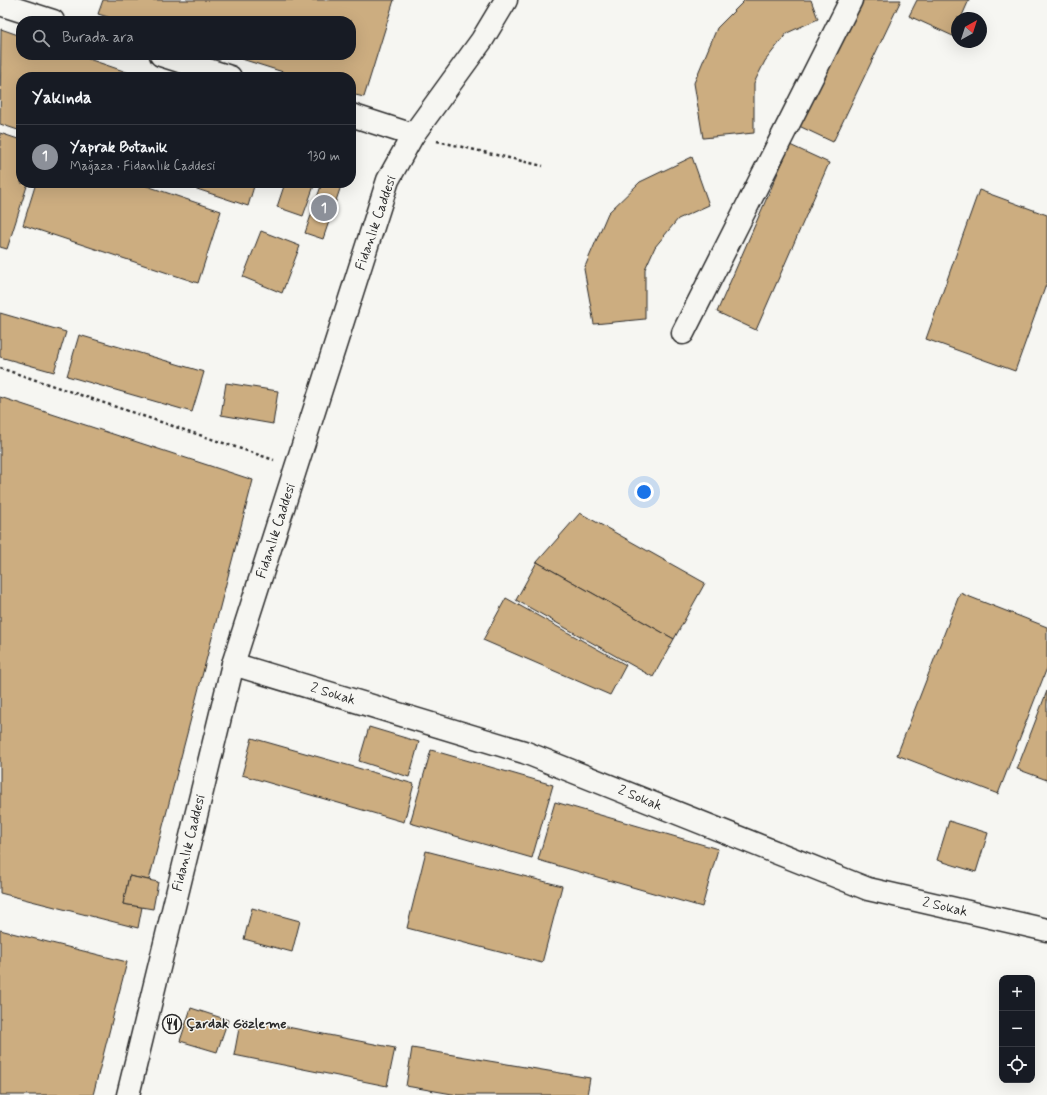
<!DOCTYPE html>
<html lang="tr">
<head>
<meta charset="utf-8">
<style>
	:root { --surface:#171b24; --page:#20242c; --text:#f1f3f6; --muted:#9ea1a6; --line:#363941; --accent:#8c9099 }
	body { margin:0; font-family:Mynerve,sans-serif; background:var(--page); color:var(--text) }
	.controls { position:absolute; right:12px; bottom:12px; display:grid; overflow:hidden; border-radius:8px; box-shadow:0 4px 16px #0002 }
	.controls button { width:36px; height:36px; display:grid; place-items:center; padding:0; border:0; border-bottom:1px solid var(--line); background:var(--surface); color:var(--text); font:20px sans-serif }
	.compass { position:absolute; left:951px; top:12px; width:36px; height:36px; border-radius:50%; background:var(--surface); box-shadow:0 4px 16px #0002; rotate:39deg }
	.you { position:absolute; left:644px; top:492px; width:14px; height:14px; margin:-10px; border:3px solid #fff; border-radius:50%; background:#1a73e8; box-shadow:0 0 0 6px #1a73e833 }
	.badge { display:grid; place-items:center; width:26px; height:26px; border-radius:50%; background:var(--accent); color:#fff; font-size:13px; font-weight:700 }
	.pin { position:absolute; translate:-50% -50%; border:2px solid #fff; box-shadow:0 1px 4px #0006 }
	.list { margin:0; padding:0; list-style:none }
	h2 { display:flex; justify-content:space-between; align-items:center; height:52px; margin:0; padding:0 16px; font-size:17px }
	h2 small { font-size:13px; font-weight:400; color:var(--muted) }
	.list li { display:grid; grid-template-columns:26px 1fr auto; gap:12px; align-items:center; box-sizing:border-box; height:64px; padding:0 16px; border-top:1px solid var(--line) }
	.list b { display:block; font-size:15px; white-space:nowrap }
	.list p { margin:0; font-size:13px; white-space:nowrap; color:var(--muted) }
	.list em { font-size:13px; font-style:normal; color:var(--muted) }
	.icon { flex:none; width:22px; height:22px; fill:none; stroke:currentColor; stroke-width:2; stroke-linecap:round; stroke-linejoin:round }
	.map { position:relative; flex:none; width:1047px; height:1095px; overflow:hidden }
	.search { position:absolute; background:var(--surface); box-shadow:0 4px 16px #0002; left:16px; top:16px; width:340px; height:44px; display:flex; align-items:center; gap:10px; box-sizing:border-box; padding:0 14px; border-radius:16px; color:var(--muted); font-size:15px }
	.panel { position:absolute; background:var(--surface); box-shadow:0 4px 16px #0002; left:16px; top:72px; width:340px; height:116px; border-radius:16px }
	.map>svg:first-child { display:block }
	.building { fill:#ccad80; stroke:#2b2b2b }
	.lines { fill:none; stroke-linecap:round; stroke-linejoin:round }
	.street-casing { stroke:#2b2b2b; stroke-width:25 }
	.secondary-casing { stroke:#2b2b2b; stroke-width:25 }
	.path { stroke:#2b2b2b; stroke-width:2.5; stroke-dasharray:3 3; stroke-linecap:butt }
	.street { stroke:#f6f6f2; stroke-width:22 }
	.secondary { stroke:#f6f6f2; stroke-width:22 }
	.labels { text-anchor:middle; dominant-baseline:central; stroke-width:3; stroke-linejoin:round; paint-order:stroke }
	.street-label { font-size:14px; fill:#2b2b2b; stroke:#f6f6f2 }
	.poi-label { font-size:14px; font-weight:bold; fill:#2b2b2b; stroke:#f6f6f2; text-anchor:start }
</style>
</head>
<body>
<div class="map">
<svg width="1047" height="1095" viewBox="0 0 1047 1095">
	<rect width="100%" height="100%" fill="#f6f6f2"/>
	<filter id="ink" filterUnits="userSpaceOnUse"><feTurbulence type="fractalNoise" baseFrequency=".025" numOctaves="2"/><feDisplacementMap in="SourceGraphic" scale="8" xChannelSelector="R" yChannelSelector="G"/><feConvolveMatrix kernelMatrix="1 2 1 2 8 2 1 2 1" color-interpolation-filters="sRGB"/></filter>
	<g filter="url(#ink)">
		<!-- building -->
		<g class="building">
			<polygon points="103,0 394,0 364,97 351,94 351,77 299,77 229,55 351,55 351,21 121,21 98,14"/>
			<polygon points="745,0 811,0 818,19 787,33 765,61 754,83 754,133 703,138 694,83 717,28"/>
			<polygon points="860,0 901,0 833,142 799,126"/>
			<polygon points="917,0 969,0 961,18 957,18 957,27 953,36 909,16"/>
			<polygon points="1,29 21,36 21,55 77,55 141,77 21,77 21,131 0,124"/>
			<polygon points="0,133 21,140 21,183 28,183 7,249 0,247"/>
			<polygon points="790,145 829,163 756,330 717,312"/>
			<polygon points="692,157 709,205 678,219 655,247 645,269 645,319 594,324 584,269 608,213 640,182"/>
			<polygon points="36,183 138,183 221,211 198,283 23,225"/>
			<polygon points="179,183 255,183 248,206"/>
			<polygon points="285,183 315,183 303,216 277,207"/>
			<polygon points="322,183 342,183 323,239 305,233"/>
			<polygon points="979,190 1047,215 1047,282 1015,371 926,339"/>
			<polygon points="261,231 300,246 282,293 243,277"/>
			<polygon points="0,313 66,332 54,372 0,357"/>
			<polygon points="79,335 204,372 192,412 67,376"/>
			<polygon points="226,383 278,391 273,424 221,415"/>
			<polygon points="0,397 253,480 149,880 129,876 123,904 142,907 138,928 0,893"/>
			<polygon points="580,513 705,583 674,639 537,562"/>
			<polygon points="537,562 674,639 653,677 516,600"/>
			<polygon points="960,593 1047,627 1047,668 998,794 897,755"/>
			<polygon points="506,598 626,665 610,695 483,640"/>
			<polygon points="1047,691 1047,780 1017,769"/>
			<polygon points="369,727 419,742 409,777 359,761"/>
			<polygon points="252,738 414,784 404,822 242,775"/>
			<polygon points="431,750 553,785 532,858 410,823"/>
			<polygon points="555,802 718,849 702,907 538,860"/>
			<polygon points="949,821 988,833 976,872 937,860"/>
			<polygon points="426,851 562,886 542,963 407,928"/>
			<polygon points="129,876 158,882 153,909 123,904"/>
			<polygon points="252,908 300,921 292,952 244,939"/>
			<polygon points="0,930 127,962 93,1095 0,1095"/>
			<polygon points="191,1008 228,1020 217,1052 180,1041"/>
			<polygon points="241,1018 395,1048 387,1086 234,1055"/>
			<polygon points="412,1048 590,1078 587,1095 458,1095 406,1086"/>
		</g>
		<g class="lines">
			<!-- street casing -->
			<g class="street-casing">
				<g id="street">
					<polyline points="0,4 53,21"/>
					<polyline points="161,55 230,77"/>
					<polyline points="351,115 413,135"/>
					<polyline points="683,333 851,0"/>
					<polyline points="233,664 524,752 868,889 1047,930"/>
				</g>
			</g>
			<!-- secondary casing -->
			<g class="secondary-casing">
				<polyline id="secondary" points="128,1095 233,664 388,180 413,135 482,40 506,0"/>
			</g>
			<!-- path -->
			<g class="path">
				<polyline points="437,141 543,166"/>
				<polyline points="0,368 274,460"/>
			</g>
			<!-- street -->
			<use href="#street" class="street"/>
			<!-- secondary -->
			<use href="#secondary" class="secondary"/>
		</g>
	</g>
	<!-- icons -->
	<defs>
		<g id="restaurant-ring" transform="scale(1)"><circle r="9.5" fill="#f6f6f2" stroke="#2b2b2b" stroke-width="1.5"/><path d="M-5-6h1v4h1v-4h1v4h1v-4h1v5L-1.5 .5V6h-2V.5L-5-1ZM5-6V6H3V1.5H1.5Q1.5-4 5-6Z" fill="#2b2b2b"/></g>
	</defs>
	<g fill-rule="evenodd">
		<use href="#restaurant-ring" x="172" y="1024"/>
	</g>
	<g class="labels">
		<!-- street labels -->
		<g class="street-label">
			<text transform="translate(376 223) rotate(-71)">Fidanlık Caddesi</text>
			<text transform="translate(276 531) rotate(-72)">Fidanlık Caddesi</text>
			<text transform="translate(333 694) rotate(17)">2 Sokak</text>
			<text transform="translate(640 798) rotate(22)">2 Sokak</text>
			<text transform="translate(189 843) rotate(-76)">Fidanlık Caddesi</text>
			<text transform="translate(945 907) rotate(13)">2 Sokak</text>
		</g>
		<!-- poi labels -->
		<g class="poi-label">
			<text x="186" y="1024">Çardak Gözleme</text>
		</g>
	</g>
</svg>
<div class="controls">
<button>+</button>
<button>−</button>
<button><svg class="icon" aria-label="locate" viewBox="0 0 24 24"><circle cx="12" cy="12" r="6"/><path d="M12 2v4M12 18v4M2 12h4M18 12h4"/></svg></button>
</div>
<svg class="compass" viewBox="-18 -18 36 36"><path d="M0-13l5 13h-10z" fill="#e53935"/><path d="M0 13l5-13h-10z" fill="#9ea1a6"/></svg>
<div class="you"></div>
<div class="pin badge" style="left:324px;top:208px">1</div>
<div class="search"><svg class="icon" aria-label="search" viewBox="0 0 24 24"><circle cx="10" cy="10" r="6"/><path d="M15 15l6 6"/></svg>Burada ara</div>
<section class="panel">
<h2>Yakında<small></small></h2>
<ul class="list">
<li><span class="badge">1</span><div><b>Yaprak Botanik</b><p>Mağaza · Fidanlık Caddesi</p></div><em>130 m</em></li>
</ul>
</section>
</div>
</body>
</html>
